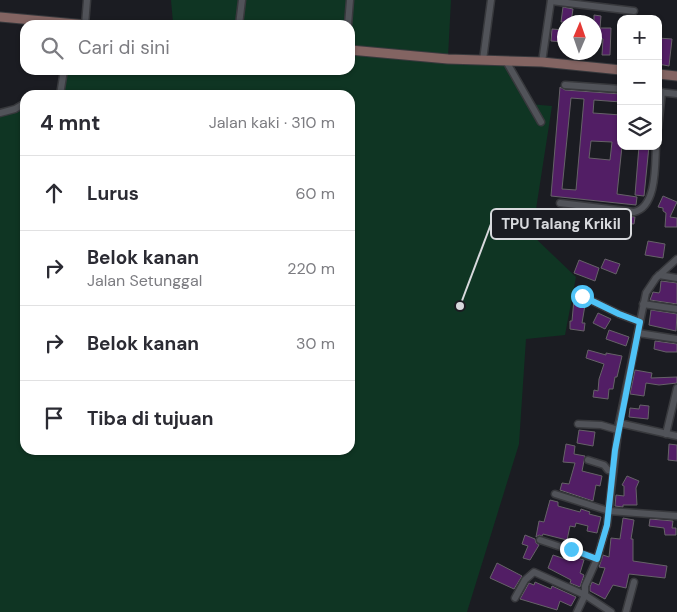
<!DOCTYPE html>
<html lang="id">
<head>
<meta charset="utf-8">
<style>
	:root { --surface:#fff; --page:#f2f2f3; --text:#2b2b33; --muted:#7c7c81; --line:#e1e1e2 }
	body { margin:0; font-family:"DM Sans",sans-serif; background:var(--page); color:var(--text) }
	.controls { position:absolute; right:15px; top:15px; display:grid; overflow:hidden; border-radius:10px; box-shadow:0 1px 4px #0004 }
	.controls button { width:45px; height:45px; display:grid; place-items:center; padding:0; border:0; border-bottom:1px solid var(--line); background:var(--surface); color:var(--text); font:25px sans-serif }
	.compass { position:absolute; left:557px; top:15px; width:45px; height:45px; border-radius:50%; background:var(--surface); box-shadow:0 1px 4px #0004; rotate:2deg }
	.stop { position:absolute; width:15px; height:15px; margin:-11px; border:4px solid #4fc3f7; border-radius:50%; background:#fff }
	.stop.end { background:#4fc3f7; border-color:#fff; box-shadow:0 1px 5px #0008 }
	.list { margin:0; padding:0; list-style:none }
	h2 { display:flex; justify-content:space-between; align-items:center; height:65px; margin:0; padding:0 20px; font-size:21px }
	h2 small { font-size:16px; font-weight:400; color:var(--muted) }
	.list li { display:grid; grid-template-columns:32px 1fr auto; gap:15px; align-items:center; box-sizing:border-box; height:75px; padding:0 20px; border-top:1px solid var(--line) }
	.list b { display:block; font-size:19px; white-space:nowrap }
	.list p { margin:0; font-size:16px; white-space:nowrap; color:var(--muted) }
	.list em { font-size:16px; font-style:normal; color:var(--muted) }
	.icon { flex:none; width:28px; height:28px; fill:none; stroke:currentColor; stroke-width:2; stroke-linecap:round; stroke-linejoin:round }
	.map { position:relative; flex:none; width:677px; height:612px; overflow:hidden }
	.search { position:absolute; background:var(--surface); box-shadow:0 1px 4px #0004; left:20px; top:20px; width:335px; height:55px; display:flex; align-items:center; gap:12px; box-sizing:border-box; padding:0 18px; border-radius:15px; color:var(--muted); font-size:19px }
	.panel { position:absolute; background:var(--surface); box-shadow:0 1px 4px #0004; left:20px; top:90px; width:335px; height:365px; border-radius:15px }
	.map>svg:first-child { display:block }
	.green { fill:#0f3523 }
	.building { fill:#521e65; stroke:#666268; fill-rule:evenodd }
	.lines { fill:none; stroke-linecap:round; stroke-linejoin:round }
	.street-casing { stroke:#38393d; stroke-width:9 }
	.secondary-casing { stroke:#38393d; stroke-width:11 }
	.street { stroke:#515359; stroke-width:6 }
	.secondary { stroke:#836462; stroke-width:9 }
	.route { stroke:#4fc3f7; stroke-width:6 }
	.leader { fill:none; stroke:#d8d9dd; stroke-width:2 }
	.callout-dot { fill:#d8d9dd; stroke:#1b1c22; stroke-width:2 }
	.callout { fill:#1b1c22; stroke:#d8d9dd; stroke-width:2 }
	.callout-label { font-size:15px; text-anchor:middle; font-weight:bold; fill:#d8d9dd }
</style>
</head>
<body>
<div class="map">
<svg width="677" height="612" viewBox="0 0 677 612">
	<rect width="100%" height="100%" fill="#1b1c22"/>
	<!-- green -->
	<polygon class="green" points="171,0 451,0 448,57 505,65 529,104 552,106 532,235 576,277 565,335 526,339 519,444 467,612 0,612 0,117 25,106 25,450 350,450 350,95 50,95 56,92 64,70 350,70 350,25 137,25 173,23"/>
	<!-- building -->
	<g class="building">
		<polygon points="563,7 573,9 571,22 561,22"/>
		<polygon points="594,15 601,16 600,28 611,28 610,55 602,55 603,39 594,38"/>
		<polygon points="552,29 564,30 564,42 551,41"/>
		<polygon points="658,38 672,39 669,66 658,64"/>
		<path d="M 560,87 L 565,90 L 621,94 L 621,102 L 594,100 L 593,113 L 621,115 L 621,146 L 622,146 L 617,194 L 637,197 L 636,205 L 551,196 ZM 571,98 L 584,99 L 576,190 L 562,189 ZM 591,141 L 612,142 L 610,160 L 589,158 Z"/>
		<polygon points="639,146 649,146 644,196 635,195"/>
		<polygon points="663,196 677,202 670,217 677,218 677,227 665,227 666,213 663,211 663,208 658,207"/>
		<polygon points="616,215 635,217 634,224 616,223"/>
		<polygon points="648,241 665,244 663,258 645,255"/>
		<polygon points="605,259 620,264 616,274 601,268"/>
		<polygon points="579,260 599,268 595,281 574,273"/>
		<polygon points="661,281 677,283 677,304 650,300 653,292 659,293 660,291"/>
		<polygon points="574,299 585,305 582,323 585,323 584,331 570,329 570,321 572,321"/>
		<polygon points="651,310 677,314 676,331 649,325"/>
		<polygon points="598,313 611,319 605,329 593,323"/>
		<polygon points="609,330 629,337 626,346 606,339"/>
		<polygon points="655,341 677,344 677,352 666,352 654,349"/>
		<polygon points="588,350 606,355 606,353 622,356 617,377 615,377 613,389 609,389 608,399 593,397 594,390 598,391 599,379 604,364 586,358"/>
		<polygon points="635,370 652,373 651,378 677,377 677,383 659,385 646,383 644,396 630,394"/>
		<polygon points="640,405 649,406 648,419 629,417 630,408 639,409"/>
		<polygon points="579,430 595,432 593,446 577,443"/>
		<polygon points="566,444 575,446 574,454 585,456 582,471 602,476 600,486 596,485 593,501 560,490 562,483 569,484 575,463 563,462"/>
		<polygon points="669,444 677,445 677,461 668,460"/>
		<polygon points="627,476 639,481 636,488 637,505 623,505 623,507 615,506 616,495 624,496 624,486 622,485"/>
		<polygon points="550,500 558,502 558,506 580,512 581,509 590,512 589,514 601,517 597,533 587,531 588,526 576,523 575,527 570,526 567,540 543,534 542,536 539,535 536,537 539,521 544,522"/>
		<polygon points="623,518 634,520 631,539 633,539 633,561 667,566 665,578 629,574 626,588 613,585 605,599 590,591 590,587 592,582 599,585 605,568 599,567 603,555 609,557 611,538 620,539"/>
		<polygon points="650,519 673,521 672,528 676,528 676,535 665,535 664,528 649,526"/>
		<polygon points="525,535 535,539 536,543 539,545 530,560 523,558 528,546 522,544"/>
		<polygon points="553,555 568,560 570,556 584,560 580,573 584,575 580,587 570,583 571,580 548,568"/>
		<polygon points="497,563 522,576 514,589 490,578"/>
		<polygon points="535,582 551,589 552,586 576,597 571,606 560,601 557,610 520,599 529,583 534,585"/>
	</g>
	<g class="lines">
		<!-- street casing -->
		<g class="street-casing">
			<g id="street">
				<polyline points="551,1 634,11"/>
				<polyline points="85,25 87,0"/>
				<polyline points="239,25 242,0"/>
				<polyline points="348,25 350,0"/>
				<polyline points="483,60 491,0"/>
				<polyline points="506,61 541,122"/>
				<polyline points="542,62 551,0"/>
				<polyline points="565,85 621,89"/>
				<polyline points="659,92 677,94"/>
				<polyline points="42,95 60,95 64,70"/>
				<polyline points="0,113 15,109 25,103"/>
				<polyline points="658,128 662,92"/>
				<path d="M 560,203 L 634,212 C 657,207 655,165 656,146"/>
				<polyline points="659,275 677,278"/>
				<polyline points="582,296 619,314 640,322"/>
				<polyline points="643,304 677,309"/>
				<polyline points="638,333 677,339"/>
				<polyline points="619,423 677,436"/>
				<polyline points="578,424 601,425 618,430"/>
				<polyline points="666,434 677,388"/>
				<polyline points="588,460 604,465 608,470 613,471"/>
				<polyline points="555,494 609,511 677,516"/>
				<polyline points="540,540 597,559"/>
				<polyline points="515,598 525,580 534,572 585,595 577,612"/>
				<polyline points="611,612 585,595 585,586 597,559 607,525 619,423 646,293 656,278 677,259"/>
				<polyline points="626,612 634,582"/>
			</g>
		</g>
		<!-- secondary casing -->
		<g class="secondary-casing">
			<g id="secondary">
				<polyline points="0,17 87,25"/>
				<polyline points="350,50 448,59 542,62 621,70"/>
				<polyline points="658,74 677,76"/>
			</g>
		</g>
		<!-- street -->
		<use href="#street" class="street"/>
		<!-- secondary -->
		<use href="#secondary" class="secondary"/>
	</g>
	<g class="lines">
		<!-- route -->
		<polyline class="route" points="571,549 597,559 607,525 615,450 640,322 619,314 582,296"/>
	</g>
	<!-- callouts -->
	<path class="leader" d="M460 306L491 224"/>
	<circle class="callout-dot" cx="460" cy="306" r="5"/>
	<rect class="callout" x="491" y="209" width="140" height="30" rx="5"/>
	<g class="callout-label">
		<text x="561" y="229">TPU Talang Krikil</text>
	</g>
</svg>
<div class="controls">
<button>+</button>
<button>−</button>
<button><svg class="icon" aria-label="layers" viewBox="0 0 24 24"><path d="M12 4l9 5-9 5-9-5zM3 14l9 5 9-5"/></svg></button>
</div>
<svg class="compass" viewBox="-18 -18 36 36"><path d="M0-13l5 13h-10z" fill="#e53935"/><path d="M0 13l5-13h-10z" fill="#7c7c81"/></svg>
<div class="stop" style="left:582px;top:296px"></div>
<div class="stop end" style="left:571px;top:549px"></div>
<div class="search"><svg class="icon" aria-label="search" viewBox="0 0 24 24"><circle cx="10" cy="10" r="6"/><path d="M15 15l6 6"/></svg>Cari di sini</div>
<section class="panel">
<h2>4 mnt<small>Jalan kaki · 310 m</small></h2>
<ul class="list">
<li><svg class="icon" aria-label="ahead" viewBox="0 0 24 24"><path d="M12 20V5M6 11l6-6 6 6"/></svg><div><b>Lurus</b></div><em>60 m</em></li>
<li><svg class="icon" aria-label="right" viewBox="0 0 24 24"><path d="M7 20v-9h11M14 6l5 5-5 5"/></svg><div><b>Belok kanan</b><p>Jalan Setunggal</p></div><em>220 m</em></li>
<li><svg class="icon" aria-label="right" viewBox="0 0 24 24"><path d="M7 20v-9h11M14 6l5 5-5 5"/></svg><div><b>Belok kanan</b></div><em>30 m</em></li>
<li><svg class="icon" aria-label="arrive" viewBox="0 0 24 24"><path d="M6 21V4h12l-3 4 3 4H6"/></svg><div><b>Tiba di tujuan</b></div></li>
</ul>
</section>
</div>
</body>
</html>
